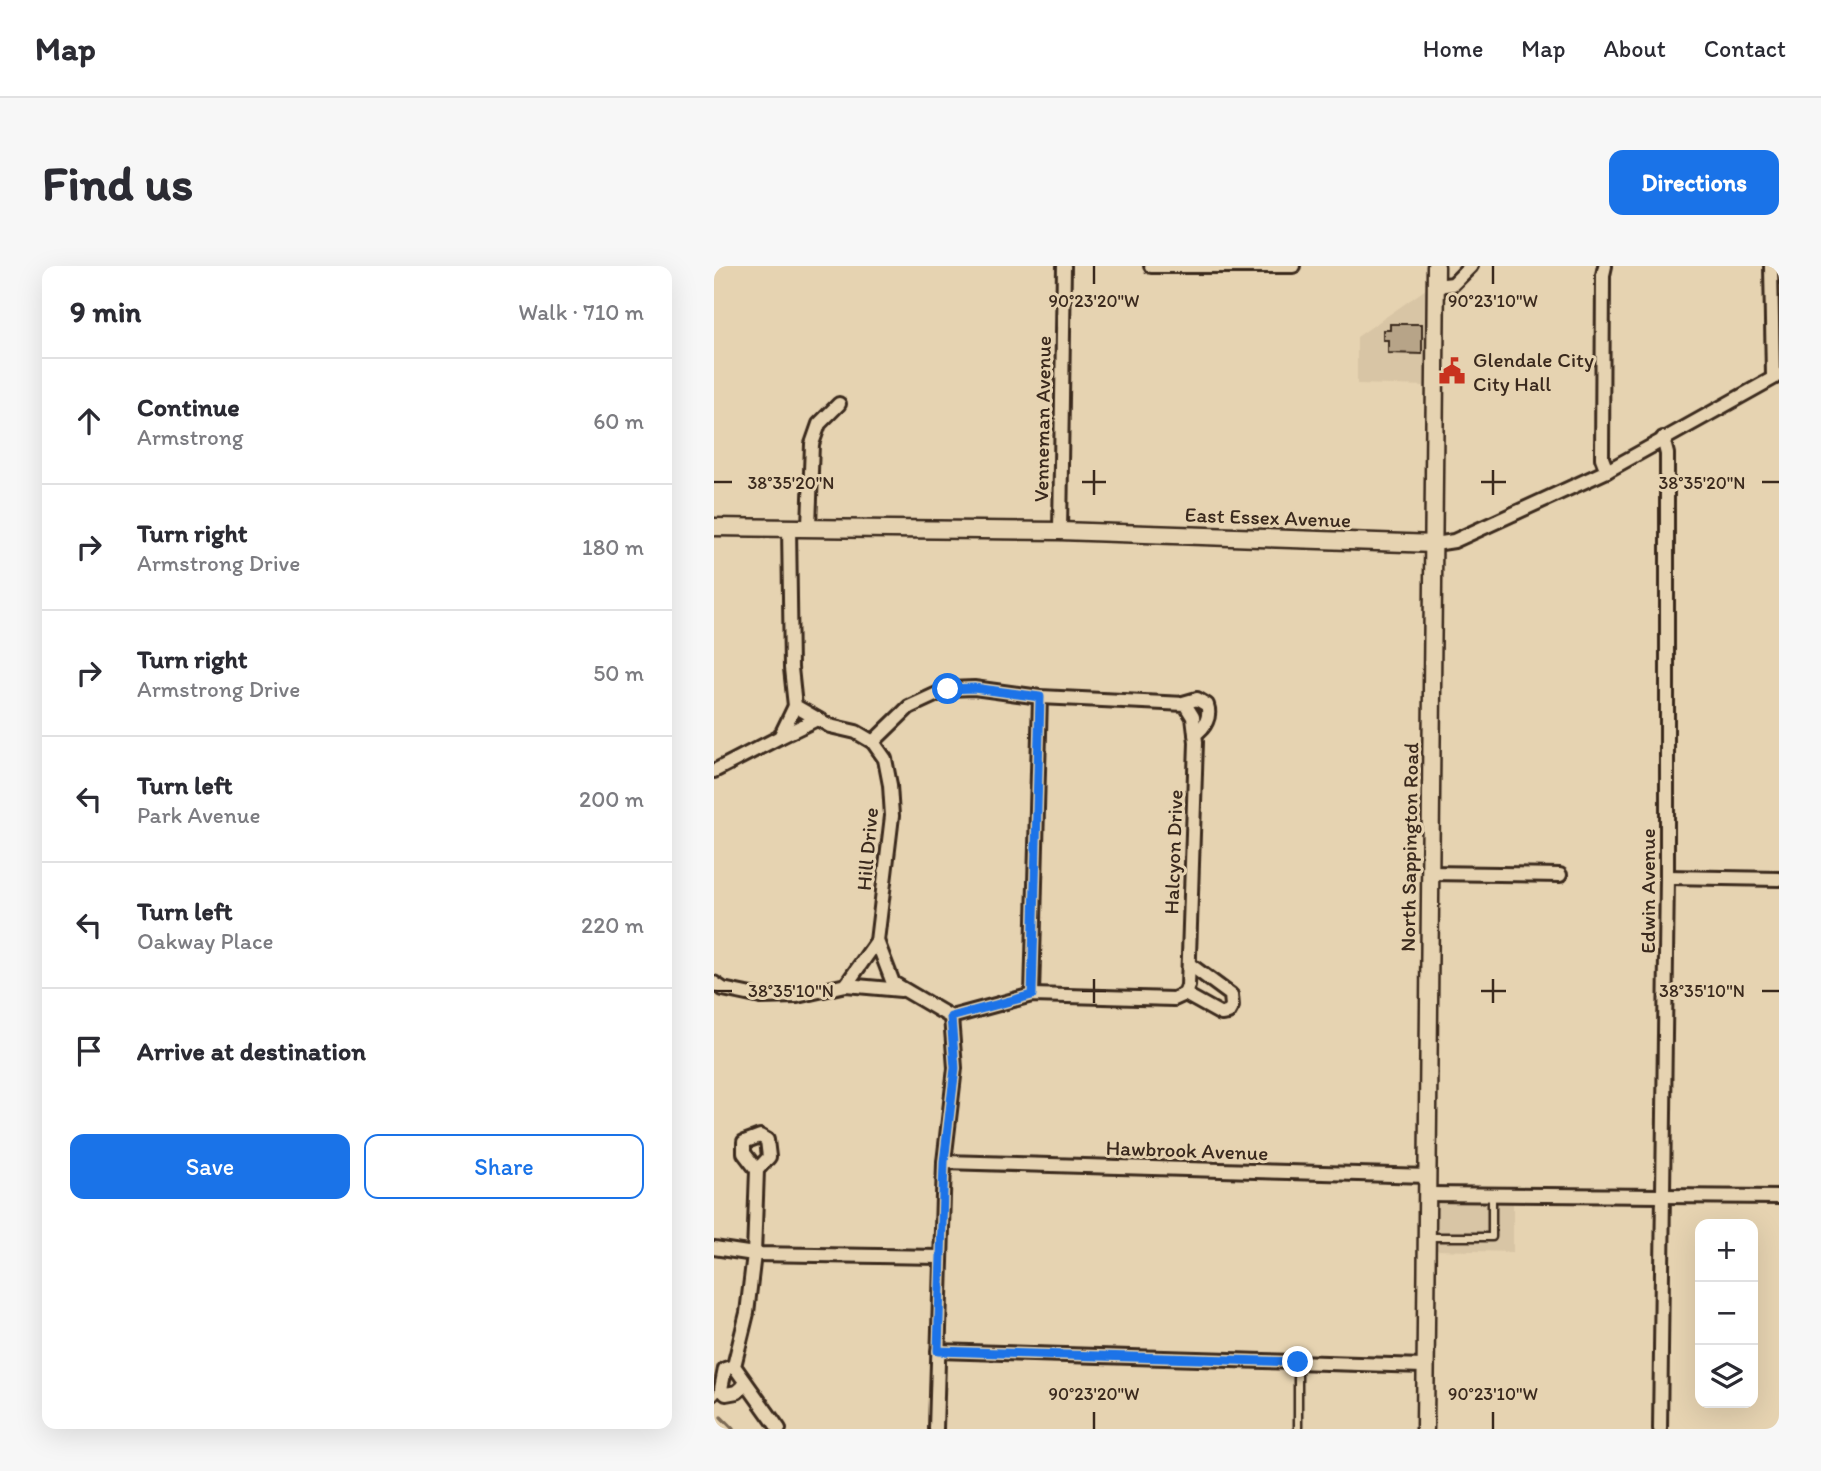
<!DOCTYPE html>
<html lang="en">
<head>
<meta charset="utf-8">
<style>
	:root { --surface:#fff; --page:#f7f7f7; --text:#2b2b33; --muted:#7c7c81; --line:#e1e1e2; --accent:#1a73e8 }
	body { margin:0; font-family:Itim,sans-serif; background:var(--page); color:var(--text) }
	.controls { position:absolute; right:21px; bottom:21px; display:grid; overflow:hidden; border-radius:14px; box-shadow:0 7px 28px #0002 }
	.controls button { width:63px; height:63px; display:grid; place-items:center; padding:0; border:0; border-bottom:2px solid var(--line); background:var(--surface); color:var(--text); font:35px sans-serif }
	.stop { position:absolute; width:21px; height:21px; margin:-16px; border:5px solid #1a73e8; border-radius:50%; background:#fff }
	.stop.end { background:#1a73e8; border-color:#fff; box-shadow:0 2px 7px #0008 }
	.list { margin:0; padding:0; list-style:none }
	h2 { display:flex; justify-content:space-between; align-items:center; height:91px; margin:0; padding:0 28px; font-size:30px }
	h2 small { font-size:23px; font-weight:400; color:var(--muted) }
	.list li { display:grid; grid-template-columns:46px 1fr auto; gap:21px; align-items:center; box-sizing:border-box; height:126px; padding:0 28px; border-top:2px solid var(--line) }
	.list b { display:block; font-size:26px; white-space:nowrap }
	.list p { margin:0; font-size:23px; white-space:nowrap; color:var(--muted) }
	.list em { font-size:23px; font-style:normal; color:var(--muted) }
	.actions { display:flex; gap:14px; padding:21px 28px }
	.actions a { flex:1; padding:16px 0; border:2px solid var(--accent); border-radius:14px; text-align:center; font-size:24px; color:var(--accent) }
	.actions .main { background:var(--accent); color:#fff }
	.icon { flex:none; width:38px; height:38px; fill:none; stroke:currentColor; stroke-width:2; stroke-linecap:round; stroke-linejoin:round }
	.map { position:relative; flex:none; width:1065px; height:1163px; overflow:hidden; border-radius:14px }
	header { display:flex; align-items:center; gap:42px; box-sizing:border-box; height:98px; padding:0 35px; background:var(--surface); border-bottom:2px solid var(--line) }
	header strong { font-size:33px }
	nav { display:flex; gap:38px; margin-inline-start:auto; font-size:24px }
	.intro { display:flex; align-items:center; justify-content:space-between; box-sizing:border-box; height:168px; padding:0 42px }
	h1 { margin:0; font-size:49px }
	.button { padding:18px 32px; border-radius:14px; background:var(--accent); color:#fff; font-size:24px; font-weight:700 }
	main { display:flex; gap:42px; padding:0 42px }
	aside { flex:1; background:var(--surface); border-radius:14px; box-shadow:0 7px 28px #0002 }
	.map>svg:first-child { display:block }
	.built { fill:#d8c5a5 }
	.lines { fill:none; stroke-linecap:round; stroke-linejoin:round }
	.stream { stroke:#796753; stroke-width:3.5 }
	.building { fill:#b7a488; stroke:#3b2a1e; stroke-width:2 }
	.service-casing { stroke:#3b2a1e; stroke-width:11 }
	.minor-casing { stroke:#3b2a1e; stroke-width:18 }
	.tertiary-casing { stroke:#3b2a1e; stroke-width:21 }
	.service { stroke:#e6d3b1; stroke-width:6 }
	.minor { stroke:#e6d3b1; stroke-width:12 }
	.tertiary { stroke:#e6d3b1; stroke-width:16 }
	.route { stroke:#1a73e8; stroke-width:9 }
	.ticks { fill:none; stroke:#3b2a1e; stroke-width:2.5 }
	.labels { text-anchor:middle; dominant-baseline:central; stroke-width:6; stroke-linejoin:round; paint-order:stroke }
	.poi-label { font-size:21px; fill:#3b2a1e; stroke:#e6d3b1; text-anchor:start }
	.street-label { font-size:21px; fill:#3b2a1e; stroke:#e6d3b1 }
	.ticks-label { font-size:18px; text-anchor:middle; fill:#3b2a1e; stroke:#e6d3b1; stroke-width:6; stroke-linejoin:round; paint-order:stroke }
</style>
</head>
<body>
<header>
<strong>Map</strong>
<nav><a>Home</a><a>Map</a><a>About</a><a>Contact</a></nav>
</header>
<div class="intro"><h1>Find us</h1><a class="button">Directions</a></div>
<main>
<aside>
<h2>9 min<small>Walk · 710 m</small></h2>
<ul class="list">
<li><svg class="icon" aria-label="ahead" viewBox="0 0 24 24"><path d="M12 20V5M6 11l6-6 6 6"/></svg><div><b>Continue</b><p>Armstrong</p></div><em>60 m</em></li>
<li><svg class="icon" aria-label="right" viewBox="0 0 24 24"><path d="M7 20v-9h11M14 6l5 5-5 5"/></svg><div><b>Turn right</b><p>Armstrong Drive</p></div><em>180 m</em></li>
<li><svg class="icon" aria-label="right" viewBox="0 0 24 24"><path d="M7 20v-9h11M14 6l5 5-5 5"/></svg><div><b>Turn right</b><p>Armstrong Drive</p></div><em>50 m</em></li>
<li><svg class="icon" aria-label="left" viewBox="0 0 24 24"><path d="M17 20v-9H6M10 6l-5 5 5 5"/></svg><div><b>Turn left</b><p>Park Avenue</p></div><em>200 m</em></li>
<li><svg class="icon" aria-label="left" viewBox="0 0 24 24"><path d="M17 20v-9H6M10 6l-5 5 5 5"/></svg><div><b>Turn left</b><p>Oakway Place</p></div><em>220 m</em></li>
<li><svg class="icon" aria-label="arrive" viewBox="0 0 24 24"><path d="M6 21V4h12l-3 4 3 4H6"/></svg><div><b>Arrive at destination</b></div></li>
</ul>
<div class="actions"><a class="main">Save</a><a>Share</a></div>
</aside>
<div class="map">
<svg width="1065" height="1163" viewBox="0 0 1065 1163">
	<rect width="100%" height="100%" fill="#e6d3b1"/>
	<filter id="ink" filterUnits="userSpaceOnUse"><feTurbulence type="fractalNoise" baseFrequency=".0143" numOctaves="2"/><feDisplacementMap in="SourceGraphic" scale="14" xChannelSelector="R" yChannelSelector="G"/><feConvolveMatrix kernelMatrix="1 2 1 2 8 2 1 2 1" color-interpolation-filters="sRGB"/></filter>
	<g filter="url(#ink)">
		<!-- built -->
		<g class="built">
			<polygon points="715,21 714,120 643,118 643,71"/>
			<polygon points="725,934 799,935 799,986 719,984 720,939"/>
		</g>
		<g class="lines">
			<!-- stream -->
			<polyline class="stream" points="7,1151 19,1163"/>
		</g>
		<!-- building -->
		<polygon class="building" points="676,58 708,58 708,88 674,87 674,74 669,74 669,64 676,64"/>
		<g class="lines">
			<!-- service casing -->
			<g class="service-casing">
				<g id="service">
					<polyline points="714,971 778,971 778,928"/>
					<polyline points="584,1096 584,1163"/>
					<polyline points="0,1131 7,1123"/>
				</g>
			</g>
			<!-- minor casing -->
			<g class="minor-casing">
				<g id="minor">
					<polyline points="437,0 579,0"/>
					<polyline points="891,0 889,9 888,192 893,205"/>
					<polyline points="1057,0 1059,110"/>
					<polyline points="722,20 739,18 757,0"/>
					<polyline points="95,260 98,178 105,158 125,138"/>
					<polyline points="75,261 77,402 81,440 116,460 142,466 159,476 171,493 176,519 178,550 163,675 132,719"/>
					<polyline points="346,265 350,0"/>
					<polyline points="721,278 740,275 893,205 1065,109"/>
					<path d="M 469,437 L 483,433 L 493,439 C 497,450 491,462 481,468"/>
					<polyline points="66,471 103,453"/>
					<polyline points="159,476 195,441 234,423 260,422 326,431 471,438 479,451 482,476 474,720 471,728"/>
					<polyline points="0,505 66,471 81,440"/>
					<polyline points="715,607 846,609"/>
					<polyline points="953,611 1065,613"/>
					<polyline points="163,675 179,717 237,751"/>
					<polyline points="0,717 9,723 47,731 83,730 132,719 187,724"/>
					<polyline points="471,728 507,748 514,747 518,740 517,729 475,698"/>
					<polyline points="318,729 326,431"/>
					<polyline points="237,751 318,729 460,733 471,728"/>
					<polyline points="230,896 714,910"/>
					<polyline points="43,904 30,887 30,876 46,870 53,874 55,891 43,904 40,988 33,1047 20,1100 65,1163"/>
					<polyline points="713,928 1065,931"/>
					<polyline points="0,982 40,988 226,991"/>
					<polyline points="224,1085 710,1100"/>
					<polyline points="20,1100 11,1103 7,1123 12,1128 23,1126 32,1118"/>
					<polyline points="222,1163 230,896 241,802 237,751"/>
					<polyline points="946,1163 953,611 953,188 949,172"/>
				</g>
			</g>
			<!-- tertiary casing -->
			<g class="tertiary-casing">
				<g id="tertiary">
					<polyline points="0,261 346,265 721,278"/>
					<polyline points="711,1163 722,0"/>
				</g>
			</g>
			<!-- service -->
			<use href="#service" class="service"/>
			<!-- minor -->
			<use href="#minor" class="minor"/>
			<!-- tertiary -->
			<use href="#tertiary" class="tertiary"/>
		</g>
	</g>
	<g class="lines" filter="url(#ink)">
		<!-- route -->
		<polyline class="route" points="234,423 260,422 326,431 318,729 237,751 241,802 230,896 224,1085 584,1096"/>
	</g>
	<!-- ticks -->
	<path class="ticks" d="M 380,0 L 380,18M 779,0 L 779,18M 380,204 L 380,229M 779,204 L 779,229M 0,216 L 18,216M 368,216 L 392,216M 767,216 L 792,216M 1048,216 L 1065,216M 380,713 L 380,737M 779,713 L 779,737M 0,725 L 18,725M 368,725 L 392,725M 767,725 L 792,725M 1048,725 L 1065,725M 380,1146 L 380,1163M 779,1146 L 779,1163"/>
	<!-- icons -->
	<defs>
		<g id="civic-bare" transform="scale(2.1)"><path d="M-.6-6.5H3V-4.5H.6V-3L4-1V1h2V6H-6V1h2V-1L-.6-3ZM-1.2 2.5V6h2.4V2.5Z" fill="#c8321e" stroke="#e6d3b1" stroke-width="2.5" paint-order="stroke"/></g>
	</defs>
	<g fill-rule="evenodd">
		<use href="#civic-bare" x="738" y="105"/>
	</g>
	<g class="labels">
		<!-- poi labels -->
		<g class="poi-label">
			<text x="759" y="93">Glendale City<tspan x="759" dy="24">City Hall</tspan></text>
		</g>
		<!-- street labels -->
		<g class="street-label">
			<text transform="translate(328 153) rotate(-89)">Venneman Avenue</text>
			<text transform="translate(554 251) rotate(2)">East Essex Avenue</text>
			<text transform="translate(695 581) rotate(-89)">North Sappington Road</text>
			<text transform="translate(153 583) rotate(-85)">Hill Drive</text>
			<text transform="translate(459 586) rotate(-88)">Halcyon Drive</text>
			<text transform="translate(933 625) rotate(-90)">Edwin Avenue</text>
			<text transform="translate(473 884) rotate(2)">Hawbrook Avenue</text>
		</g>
	</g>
	<g class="ticks-label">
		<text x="380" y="41">90°23'20"W</text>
		<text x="779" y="41">90°23'10"W</text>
		<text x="77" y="223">38°35'20"N</text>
		<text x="988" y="223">38°35'20"N</text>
		<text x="77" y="731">38°35'10"N</text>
		<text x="988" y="731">38°35'10"N</text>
		<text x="380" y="1134">90°23'20"W</text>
		<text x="779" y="1134">90°23'10"W</text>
	</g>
</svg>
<div class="controls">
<button>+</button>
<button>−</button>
<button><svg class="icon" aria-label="layers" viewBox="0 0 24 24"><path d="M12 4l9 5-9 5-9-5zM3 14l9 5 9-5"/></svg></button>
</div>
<div class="stop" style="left:234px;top:423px"></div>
<div class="stop end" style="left:584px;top:1096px"></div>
</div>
</main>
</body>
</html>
